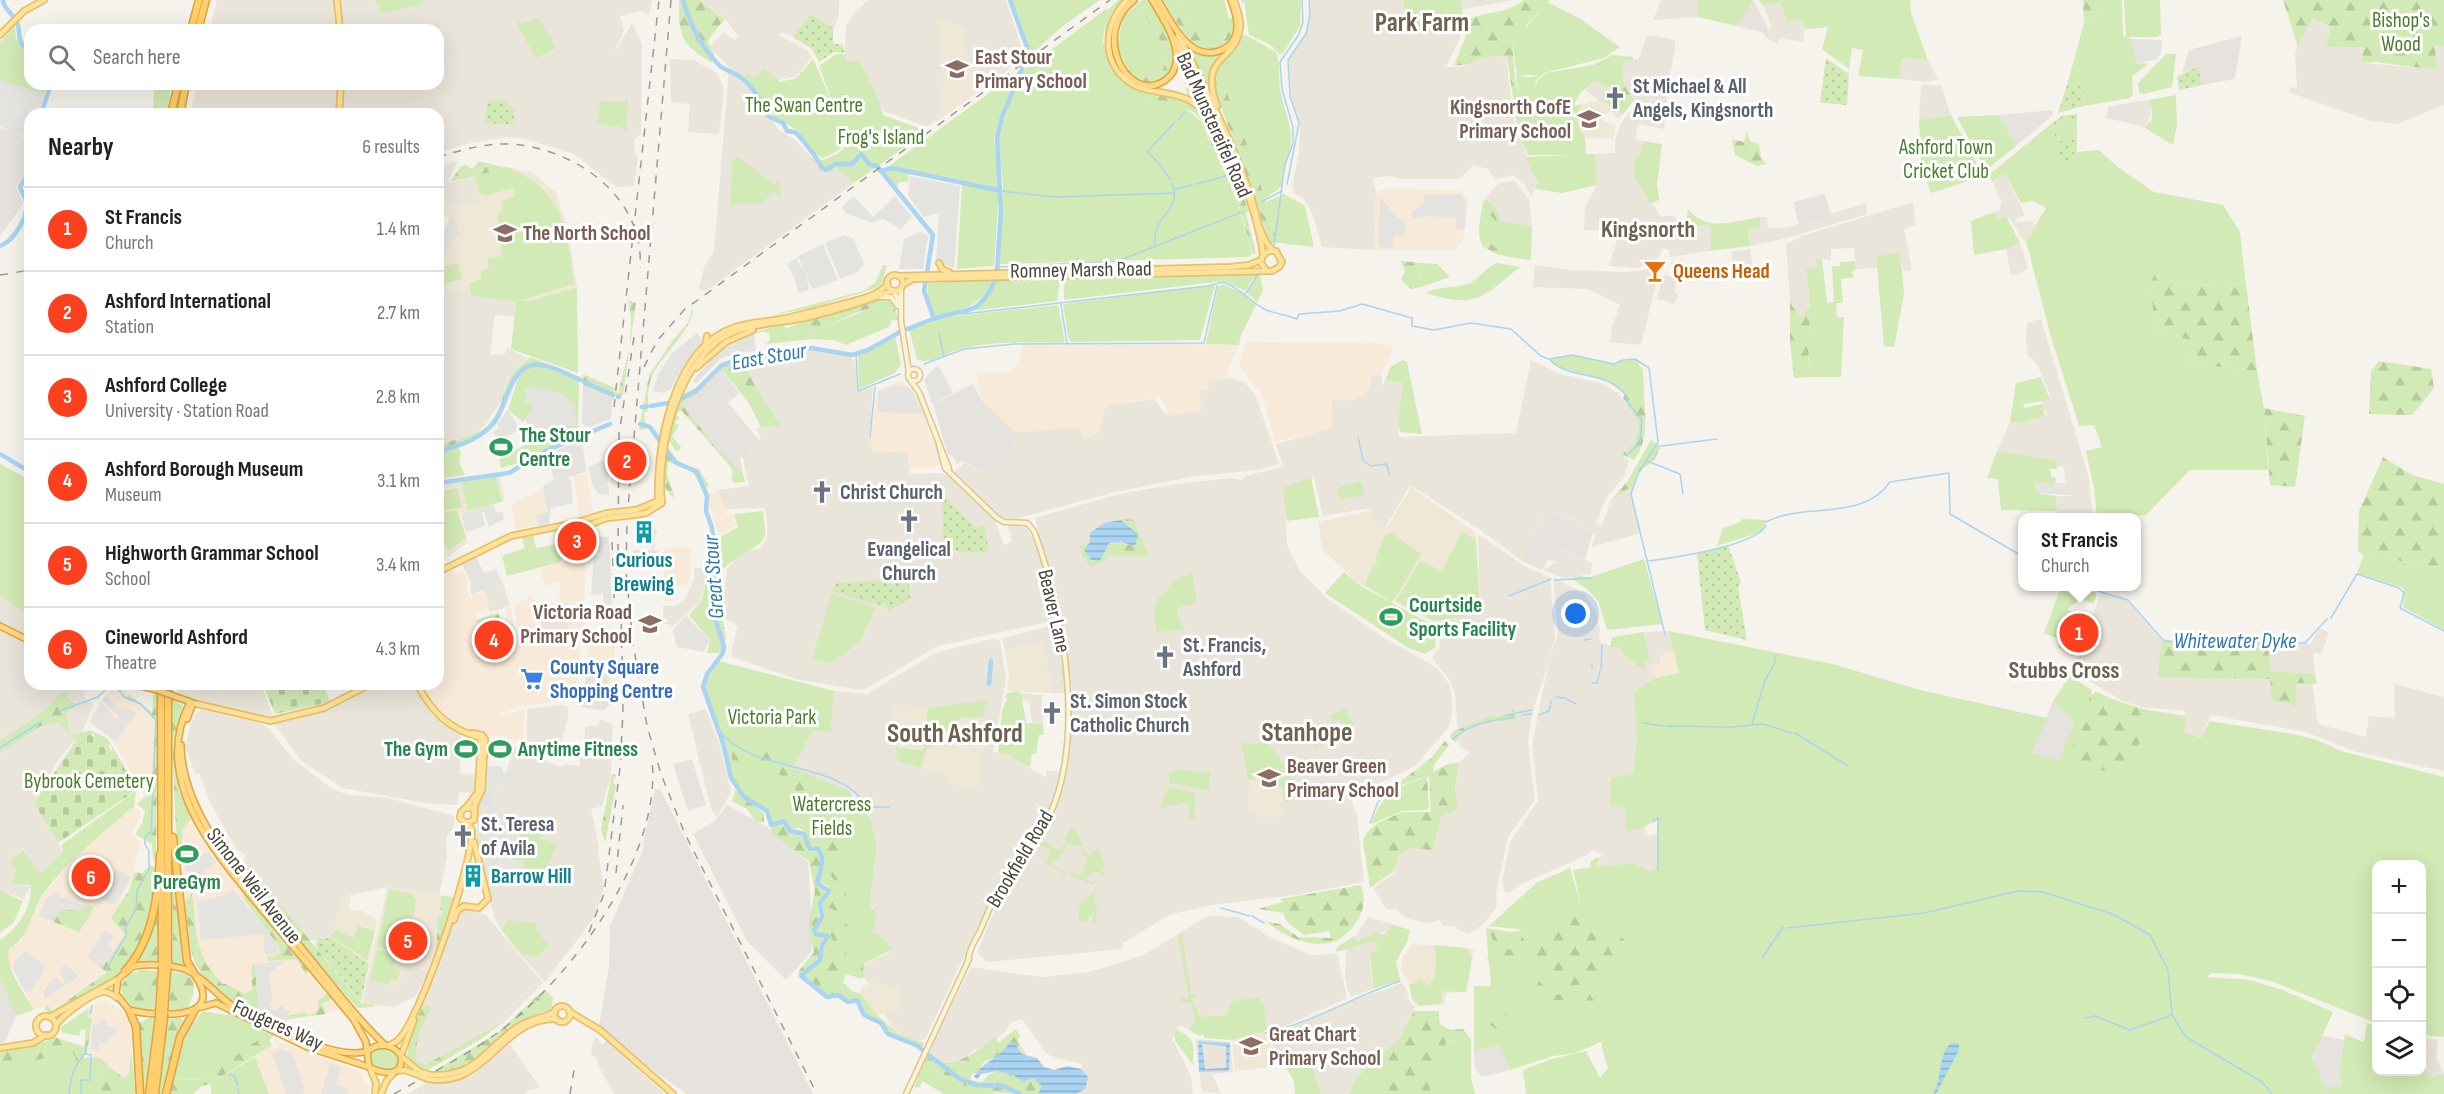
<!DOCTYPE html>
<html lang="en">
<head>
<meta charset="utf-8">
<style>
	:root { --surface:#fff; --page:#f2f2f2; --text:#222; --muted:#767676; --line:#e0e0e0; --accent:#fc3f1d }
	body { margin:0; font-family:"Sofia Sans Condensed",sans-serif; background:var(--page); color:var(--text) }
	.controls { position:absolute; right:18px; bottom:18px; display:grid; overflow:hidden; border-radius:12px; box-shadow:0 6px 24px #0002 }
	.controls button { width:54px; height:54px; display:grid; place-items:center; padding:0; border:0; border-bottom:2px solid var(--line); background:var(--surface); color:var(--text); font:30px sans-serif }
	.you { position:absolute; left:1576px; top:614px; width:21px; height:21px; margin:-15px; border:4px solid #fff; border-radius:50%; background:#1a73e8; box-shadow:0 0 0 9px #1a73e833 }
	.badge { display:grid; place-items:center; width:39px; height:39px; border-radius:50%; background:var(--accent); color:#fff; font-size:20px; font-weight:700 }
	.pin { position:absolute; translate:-50% -50%; border:3px solid #fff; box-shadow:0 2px 6px #0006 }
	.popup { position:absolute; left:2018px; top:513px; width:123px; height:78px; box-sizing:border-box; display:grid; place-content:center; border-radius:12px; background:var(--surface); filter:drop-shadow(0 2px 4px #0005); font-size:20px; white-space:nowrap; color:var(--muted) }
	.popup b { font-size:22px; color:var(--text) }
	.popup::after { content:''; position:absolute; left:50%; top:100%; margin-left:-12px; border:12px solid transparent; border-top-color:var(--surface) }
	.list { margin:0; padding:0; list-style:none }
	h2 { display:flex; justify-content:space-between; align-items:center; height:78px; margin:0; padding:0 24px; font-size:26px }
	h2 small { font-size:20px; font-weight:400; color:var(--muted) }
	.list li { display:grid; grid-template-columns:39px 1fr auto; gap:18px; align-items:center; box-sizing:border-box; height:84px; padding:0 24px; border-top:2px solid var(--line) }
	.list b { display:block; font-size:22px; white-space:nowrap }
	.list p { margin:0; font-size:20px; white-space:nowrap; color:var(--muted) }
	.list em { font-size:20px; font-style:normal; color:var(--muted) }
	.icon { flex:none; width:33px; height:33px; fill:none; stroke:currentColor; stroke-width:2; stroke-linecap:round; stroke-linejoin:round }
	.map { position:relative; flex:none; width:2444px; height:1094px; overflow:hidden }
	.search { position:absolute; background:var(--surface); box-shadow:0 6px 24px #0002; left:24px; top:24px; width:420px; height:66px; display:flex; align-items:center; gap:15px; box-sizing:border-box; padding:0 21px; border-radius:18px; color:var(--muted); font-size:22px }
	.panel { position:absolute; background:var(--surface); box-shadow:0 6px 24px #0002; left:24px; top:108px; width:420px; height:582px; border-radius:18px }
	.map>svg:first-child { display:block }
	.residential { fill:#eae5da; fill-rule:evenodd }
	.commercial { fill:#f7ead8 }
	.industrial { fill:#e6e2dd }
	.education { fill:#efe8d6 }
	.green { fill:#d2eab5 }
	.forest { fill:url(#forest-firs) }
	.cemetery { fill:url(#cemetery-stones) }
	.garden { fill:url(#garden-dots) }
	.parking { fill:#e5e3e0 }
	.water { fill:url(#water-rules); fill-rule:evenodd }
	.lines { fill:none; stroke-linecap:round; stroke-linejoin:round }
	.stream { stroke:#a9d4f2; stroke-width:1.5 }
	.river { stroke:#a9d4f2; stroke-width:4.5 }
	.secondary-casing { stroke:#d6c79b; stroke-width:7 }
	.primary-casing { stroke:#e6c16a; stroke-width:8 }
	.trunk-casing { stroke:#e0a43c; stroke-width:8 }
	.motorway-casing { stroke:#e0a43c; stroke-width:9 }
	.secondary { stroke:#fff3cd; stroke-width:4 }
	.primary { stroke:#ffe39c; stroke-width:4.5 }
	.trunk { stroke:#ffd985; stroke-width:5 }
	.motorway { stroke:#ffcf6e; stroke-width:6 }
	.rail { stroke:#9a9a9a; stroke-width:1.5; stroke-dasharray:8 8; stroke-linecap:butt }
	.primary-bridge-casing { stroke:#e6c16a; stroke-width:8; stroke-linecap:butt }
	.trunk-bridge-casing { stroke:#e0a43c; stroke-width:8; stroke-linecap:butt }
	.motorway-bridge-casing { stroke:#e0a43c; stroke-width:9; stroke-linecap:butt }
	.primary-bridge { stroke:#ffe39c; stroke-width:4.5 }
	.trunk-bridge { stroke:#ffd985; stroke-width:5 }
	.motorway-bridge { stroke:#ffcf6e; stroke-width:6 }
	.labels { text-anchor:middle; dominant-baseline:central; stroke-width:6; stroke-linejoin:round; paint-order:stroke }
	.park-label { font-size:21px; fill:#4a7f2a; stroke:#fff }
	.education-label { font-size:21px; font-weight:bold; fill:#785e54; stroke:#fff; text-anchor:start }
	.worship-label { font-size:21px; font-weight:bold; fill:#5b616d; stroke:#fff; text-anchor:start }
	.street-label { font-size:21px; fill:#4b4439; stroke:#fff }
	.food-label { font-size:21px; font-weight:bold; fill:#c56008; stroke:#fff; text-anchor:start }
	.leisure-label { font-size:21px; font-weight:bold; fill:#27864d; stroke:#fff; text-anchor:start }
	.culture-label { font-size:21px; font-weight:bold; fill:#0d838f; stroke:#fff }
	.shop-label { font-size:21px; font-weight:bold; fill:#366cbe; stroke:#fff; text-anchor:start }
	.water-label { font-size:22px; font-style:italic; fill:#2e7ab2; stroke:#fff }
	.quarter-label { font-size:24px; font-weight:bold; fill:#6e6250; stroke:#fff }
	.district-label { font-size:27px; font-weight:bold; fill:#6e6250; stroke:#fff }
</style>
</head>
<body>
<div class="map">
<svg width="2444" height="1094" viewBox="0 0 2444 1094">
	<defs>
		<pattern id="forest-firs" width="22" height="20" patternUnits="userSpaceOnUse" patternTransform="scale(1.5)"><rect width="22" height="20" fill="#d2eab5"/><path d="M5 1l3.5 6h-7zM16 11l3.5 6h-7z" fill="#b6ca9c"/></pattern>
		<pattern id="cemetery-stones" width="16" height="16" patternUnits="userSpaceOnUse" patternTransform="scale(1.5)"><rect width="16" height="16" fill="#d2eab5"/><path d="M2 7V4a2 2 0 0 1 4 0v3zM10 15v-3a2 2 0 0 1 4 0v3z" fill="#b6ca9c"/></pattern>
		<pattern id="garden-dots" width="8" height="8" patternUnits="userSpaceOnUse" patternTransform="scale(1.5)"><rect width="8" height="8" fill="#d2eab5"/><path d="M2 2h.1M6 6h.1" fill="none" stroke="#b6ca9c" stroke-width="1.8" stroke-linecap="round"/></pattern>
		<pattern id="water-rules" width="6" height="5" patternUnits="userSpaceOnUse" patternTransform="scale(1.5)"><rect width="6" height="5" fill="#a9d4f2"/><path d="M0 2.5h6" fill="none" stroke="#8caec5"/></pattern>
	</defs>
	<rect width="100%" height="100%" fill="#f6f3ec"/>
	<!-- residential -->
	<g class="residential">
		<polygon points="217,0 652,0 649,15 640,11 620,16 624,30 614,53 632,23 642,44 641,134 635,139 634,150 638,156 634,186 616,187 574,154 522,138 506,137 470,143 438,153 438,114 190,114 197,84 438,84 438,30 210,30"/>
		<polygon points="701,0 839,0 839,13 834,30 810,14 793,37 781,32 779,35 807,50 812,57 795,77 781,79 756,98 779,130 795,140 823,170 834,168 854,183 706,291 699,289 704,267 714,252 729,67 709,47 724,32 735,40 739,37 726,20"/>
		<polygon points="869,0 1006,0 1021,46 1008,70 927,127 878,109 858,60 844,62 846,26 856,11"/>
		<polygon points="1310,0 1513,0 1459,10 1460,38 1446,67 1460,67 1490,55 1506,57 1513,118 1536,181 1532,198 1525,185 1513,175 1495,179 1488,169 1473,165 1460,179 1404,179 1387,176 1373,178 1376,192 1374,250 1322,247 1313,215 1305,200 1294,193 1292,186 1299,152 1300,124 1291,96 1289,60 1306,35"/>
		<polygon points="1661,0 1698,0 1698,17 1653,20"/>
		<polygon points="1781,3 1801,20 1805,26 1803,42 1780,38 1777,44 1765,37 1764,33 1772,27 1763,5"/>
		<polygon points="2311,18 2331,27 2326,46 2364,47 2362,63 2437,69 2435,45 2444,46 2444,105 2397,124 2371,121 2288,92 2291,87 2297,88 2295,52"/>
		<polygon points="1650,35 1675,40 1675,50 1670,73 1664,129 1638,124 1635,140 1643,141 1641,155 1637,158 1649,202 1652,203 1661,217 1673,215 1677,220 1675,224 1711,224 1710,251 1670,257 1669,250 1662,248 1660,256 1639,268 1609,266 1620,230 1584,230 1585,207 1597,185 1595,154 1615,153 1615,140 1621,123 1633,109 1634,100 1621,83 1623,61 1639,59 1646,37"/>
		<polygon points="1902,58 1928,60 1938,79 1926,82 1899,79"/>
		<polygon points="670,59 694,60 717,73 724,89 719,134 688,132 690,104 671,102"/>
		<polygon points="1594,81 1612,89 1605,93 1611,108 1622,115 1619,119 1585,89"/>
		<polygon points="1921,85 1941,85 1951,115 1919,120"/>
		<polygon points="2149,100 2151,114 2145,128 2129,123 2129,113 2135,111 2135,102"/>
		<polygon points="458,161 448,180 451,183 475,176 480,199 477,203 456,208 442,200 438,206 438,167"/>
		<polygon points="2005,174 2025,215 2016,219 2017,223 2032,221 2035,224 2026,241 2022,239 2009,217 1998,221 1994,212 2000,210 1999,206 2002,203 1992,181"/>
		<polygon points="1515,181 1529,199 1532,226 1500,221 1491,206 1483,201 1499,183"/>
		<polygon points="1913,202 1916,225 1904,229 1912,270 1904,272 1899,252 1876,256 1877,268 1856,269 1854,248 1831,249 1831,260 1815,258 1817,268 1806,269 1810,306 1801,318 1790,301 1786,244 1799,237"/>
		<polygon points="1866,203 1867,214 1791,237 1750,246 1748,230 1760,228 1760,217 1767,217 1768,228 1785,228"/>
		<polygon points="2020,243 2028,268 2019,274 2011,275 2006,249"/>
		<polygon points="1750,249 1753,269 1734,271 1731,252"/>
		<polygon points="1681,260 1681,282 1676,283 1675,293 1678,294 1675,304 1657,299 1663,275 1673,276 1671,262"/>
		<polygon points="1535,265 1572,270 1624,272 1660,268 1641,345 1610,342 1612,327 1620,305 1588,289 1533,287"/>
		<polygon points="438,288 516,301 515,317 495,315 490,355 505,354 507,348 527,358 508,378 501,401 485,425 476,433 438,445"/>
		<polygon points="2041,319 2089,478 2093,517 2058,517 2056,496 2077,496 2078,491 2056,488 2055,483 2066,483 2064,467 2057,466 2057,460 1997,451 2010,422 2022,423 2047,415 2046,411 2043,411 2042,401 2050,400 2049,393 2037,364 2028,355 2026,342 2027,323"/>
		<polygon points="815,349 851,357 855,363 859,389 873,387 870,436 873,453 907,451 910,474 940,473 950,476 995,520 1004,545 1012,542 1007,523 1019,524 1026,528 1036,543 1057,620 937,646 866,689 860,690 795,679 733,657 731,651 738,627 725,618 722,606 727,569 741,553 761,548 767,537 767,518 764,508 725,509 718,490 749,486 743,458 761,438 756,428 781,425 755,386 748,371 767,357"/>
		<polygon points="1531,360 1559,374 1601,383 1618,393 1627,405 1639,424 1635,442 1622,454 1629,462 1624,477 1606,498 1596,523 1602,525 1611,500 1634,485 1631,494 1641,533 1592,547 1595,534 1576,525 1578,521 1568,517 1545,515 1522,561 1479,529 1410,485 1386,527 1376,529 1370,508 1323,516 1314,477 1285,488 1287,545 1300,571 1329,600 1383,637 1437,668 1449,684 1452,697 1452,715 1448,728 1415,766 1350,798 1357,816 1364,882 1296,895 1211,905 1169,915 1123,943 1122,949 987,962 977,953 999,900 1007,892 1009,883 1023,863 1037,849 1056,806 1069,742 1073,697 1067,650 1035,518 1119,494 1183,483 1232,478 1242,480 1245,476 1278,468 1283,465 1276,444 1332,428 1332,400 1350,401 1370,389 1371,374 1381,375 1383,387 1385,380 1403,383 1398,437 1516,433"/>
		<polygon points="1230,378 1244,382 1255,394 1279,464 1258,470 1189,477 1111,493 1011,520 999,517 955,475 955,472 964,463 982,471 1016,473 1015,432 1074,428 1097,433 1106,406 1154,399 1164,413 1170,415 1200,410 1200,390 1209,381"/>
		<path d="M 1478,534 L 1528,568 L 1550,577 L 1555,638 L 1549,659 L 1558,635 L 1553,577 L 1584,594 L 1595,609 L 1600,630 L 1599,639 L 1602,644 L 1620,647 L 1624,656 L 1643,669 L 1643,663 L 1650,659 L 1643,632 L 1669,631 L 1675,651 L 1662,655 L 1656,678 L 1658,678 L 1670,876 L 1610,865 L 1597,866 L 1602,854 L 1593,850 L 1585,856 L 1521,884 L 1509,893 L 1504,891 L 1502,881 L 1510,842 L 1538,801 L 1532,745 L 1549,661 L 1533,710 L 1528,741 L 1535,800 L 1508,837 L 1496,894 L 1497,906 L 1485,923 L 1469,934 L 1460,931 L 1455,926 L 1443,926 L 1440,920 L 1428,923 L 1405,918 L 1397,910 L 1386,909 L 1373,888 L 1394,873 L 1399,854 L 1409,847 L 1433,850 L 1441,817 L 1458,809 L 1455,793 L 1459,763 L 1470,752 L 1461,748 L 1458,738 L 1455,694 L 1451,682 L 1432,658 L 1439,648 L 1441,623 L 1482,609 L 1480,605 ZM 1611,805 L 1658,812 L 1658,834 L 1648,836 L 1644,827 L 1626,831 L 1625,807 Z"/>
		<polygon points="1562,549 1592,563 1591,574 1564,578 1543,570 1556,562"/>
		<polygon points="695,568 710,568 700,602 673,626 663,623 663,606 676,606 685,600 694,579"/>
		<polygon points="503,583 510,606 490,612 483,588"/>
		<polygon points="2101,592 2124,597 2162,641 2186,646 2304,642 2310,645 2320,628 2329,633 2321,654 2313,652 2315,674 2271,671 2296,683 2312,683 2318,724 2366,737 2369,716 2395,718 2394,684 2444,697 2444,771 2353,751 2306,732 2211,715 2201,738 2184,732 2186,716 2184,711 2141,707 2123,701 2072,671"/>
		<polygon points="0,594 15,607 30,613 30,638 0,622"/>
		<polygon points="557,603 569,603 569,631 561,634 557,630 549,630 549,633 541,633 540,608"/>
		<polygon points="1058,624 1067,680 1067,693 1052,693 1043,642 1005,650 1002,638"/>
		<polygon points="0,630 30,642 30,684 82,684 85,698 94,704 81,734 60,757 34,803 63,852 40,874 23,849 10,860 16,870 11,884 30,886 24,899 0,890"/>
		<polygon points="993,639 1000,641 1006,679 993,752 1010,755 1013,759 1046,777 1047,770 1059,772 1051,809 1036,817 1042,826 1019,855 989,903 925,1039 916,1041 904,1037 890,1025 885,1013 898,1011 878,984 869,984 864,977 864,965 890,952 873,933 875,913 870,900 877,847 871,820 853,794 793,768 813,729 831,731 834,691 867,694 937,652"/>
		<polygon points="177,684 261,684 273,717 261,718 178,695"/>
		<polygon points="373,684 395,684 399,691 413,684 433,716 461,734 460,773 476,775 474,793 459,792 457,805 453,805 431,804 343,788 301,761 275,725 280,720 312,714 347,699"/>
		<polygon points="1021,693 1042,695 1043,724 1032,723 1029,701 1021,700"/>
		<polygon points="560,705 567,706 569,712 561,745 553,747 527,741 527,709"/>
		<polygon points="706,709 720,746 731,792 717,817 711,809 688,714"/>
		<polygon points="200,710 261,723 268,728 294,760 334,790 350,795 388,798 454,816 455,824 446,838 447,857 439,895 387,887 343,897 331,938 304,941 244,870 245,855 237,850 229,836 210,802 199,773 195,774 185,746 193,718"/>
		<polygon points="599,719 613,724 611,776 602,806 591,809 599,846 598,855 604,887 596,915 545,982 512,945 496,922 476,850 478,804 493,804 497,785 502,785 514,747 560,767 566,764 580,766 579,756 570,753 571,749 581,752 580,754 584,749 585,727 599,725"/>
		<polygon points="465,908 486,915 543,983 506,1020 420,1069 408,1055 412,1031 457,914"/>
		<polygon points="1207,916 1238,917 1272,938 1311,955 1337,954 1347,998 1268,1034 1264,1004 1261,1004 1260,998 1232,1001 1225,1014 1206,1017 1202,1023 1188,1029 1180,1025 1172,1038 1191,1076 1193,1094 1079,1094 1088,1083 1087,1077 1081,1069 1082,1064 1056,1058 1046,1053 1022,1019 1011,1022 1006,1031 983,1048 975,1049 965,1059 947,1064 937,1059 929,1051 971,967 1041,977 1090,972 1144,955"/>
		<polygon points="1368,917 1392,924 1389,932 1382,933 1376,950 1369,955 1373,989 1350,997 1345,979 1346,950"/>
		<polygon points="407,965 429,971 415,997 394,1007 362,1004 367,979 397,986"/>
		<polygon points="1402,983 1407,990 1408,999 1415,1007 1410,1019 1400,1038 1356,1078 1350,1094 1322,1094 1308,1054 1288,1058 1277,1065 1272,1036 1320,1013"/>
		<polygon points="595,1037 603,1045 606,1040 665,1094 614,1094 599,1067 597,1058 592,1056 591,1050"/>
		<polygon points="2422,1038 2438,1040 2436,1057 2444,1074 2429,1080 2422,1059"/>
		<polygon points="1195,1039 1230,1042 1233,1072 1212,1074 1221,1094 1202,1091"/>
		<polygon points="510,1044 540,1088 526,1091 526,1094 407,1094 429,1082 448,1083 472,1076"/>
	</g>
	<!-- commercial -->
	<g class="commercial">
		<polygon points="1387,188 1462,191 1468,203 1463,240 1455,250 1374,250 1376,192"/>
		<polygon points="1246,342 1376,343 1394,346 1381,375 1371,374 1370,389 1366,389 1366,395 1350,401 1332,400 1332,428 1275,442 1263,397 1239,365"/>
		<polygon points="1155,344 1239,345 1227,371 1230,378 1209,381 1209,389 1200,390 1201,410 1170,415 1160,397 1106,406 1094,438 1082,438 1082,430 1074,428 1015,432 981,401 977,373 1010,372 1019,362 1022,345"/>
		<polygon points="900,381 914,388 925,415 930,438 935,439 938,449 940,462 936,467 909,469 907,451 873,453 870,436 877,390"/>
		<polygon points="586,474 593,510 593,513 580,517 573,476"/>
		<polygon points="544,489 546,512 536,515 538,525 516,530 511,504"/>
		<polygon points="718,490 727,515 732,513 736,526 719,535 708,503 709,494"/>
		<polygon points="666,547 691,547 690,577 686,586 674,586 674,601 664,601 664,550"/>
		<polygon points="576,554 583,555 585,565 584,632 573,631 584,633 579,645 580,672 570,700 521,706 499,714 499,716 524,709 523,741 473,732 453,724 439,713 420,684 438,684 438,577 453,569 457,574 463,571 468,580 467,588 470,597 483,592 489,609 474,615 487,650 508,648 505,609 511,608 515,636 568,635 569,603 559,602 560,581 545,586 540,569 575,558"/>
		<polygon points="532,596 536,606 537,635 518,635 514,605"/>
		<polygon points="609,628 614,633 616,671 610,674 610,704 603,711 582,708 591,629"/>
		<polygon points="1675,651 1679,673 1655,678 1652,665 1661,663 1662,655"/>
		<polygon points="117,684 126,685 127,698 140,705 155,720 151,796 145,797 113,740 88,722 99,703"/>
		<polygon points="134,806 141,812 132,835 140,840 141,844 135,860 134,876 121,899 115,923 126,935 107,971 53,1011 47,1005 34,1010 10,965 7,955 9,949 20,943 42,896 80,852"/>
		<polygon points="190,818 222,866 341,1010 275,1020 216,985 197,959 186,912 177,827"/>
		<polygon points="100,1001 108,1002 121,1011 132,1024 129,1074 124,1078 115,1069 87,1053 92,1018 87,1017 89,1008"/>
		<polygon points="274,1040 358,1071 369,1086 368,1094 269,1094 255,1057 272,1045 277,1048 279,1045"/>
	</g>
	<!-- industrial -->
	<g class="industrial">
		<polygon points="1753,0 1769,30 1764,33 1737,26"/>
		<polygon points="2242,36 2235,79 2202,85 2198,66 2182,73 2189,50"/>
		<polygon points="0,80 44,94 38,114 30,114 30,138 11,131 30,140 30,162 28,170 16,187 23,204 0,236 0,128 9,130 0,126"/>
		<polygon points="2135,102 2135,111 2129,113 2129,123 2106,118 2108,107"/>
		<polygon points="2053,110 2052,116 2016,146 1999,115"/>
		<polygon points="1825,194 1831,216 1799,225 1793,202"/>
		<polygon points="721,368 739,393 728,403 759,440 743,458 740,457 744,481 733,481 731,467 680,402 695,396"/>
		<polygon points="973,384 981,400 1015,432 1016,474 982,471 963,461 957,464 953,456 948,455 933,404"/>
		<polygon points="2034,482 2055,483 2056,488 2078,491 2077,496 2037,493"/>
		<polygon points="1547,512 1578,521 1576,525 1593,533 1585,559 1562,549 1556,562 1548,560 1542,570 1522,561"/>
		<polygon points="686,616 710,640 704,652 677,647 673,630"/>
		<polygon points="2053,701 2075,723 2058,760 2032,753"/>
		<polygon points="692,759 706,805 688,811 673,764"/>
		<polygon points="655,789 660,789 813,1094 687,1094 633,1056 599,1027 609,967 610,926 644,847 643,843"/>
		<polygon points="727,805 767,827 808,862 813,941 811,952 786,980 747,941 693,834 716,820"/>
		<polygon points="0,978 16,1016 5,1042 0,1043"/>
		<polygon points="2322,1036 2344,1040 2340,1071 2342,1086 2327,1092 2312,1060"/>
		<polygon points="1500,1045 1510,1070 1482,1077 1475,1068 1474,1051"/>
	</g>
	<!-- education -->
	<g class="education">
		<polygon points="938,19 965,28 967,62 972,62 974,95 936,122 942,105 943,78"/>
		<polygon points="1598,100 1609,111 1602,120 1616,125 1613,139 1585,138 1575,117 1582,104"/>
		<polygon points="507,167 532,172 556,193 567,225 577,287 530,301 516,301 438,288 438,241 449,218 438,212 438,206 442,200 456,208 477,203 480,199 475,176"/>
		<polygon points="499,474 505,501 459,514 468,542 438,565 438,483"/>
		<polygon points="1411,487 1475,532 1482,609 1437,624 1357,582 1323,550 1318,522 1372,510 1376,529 1387,528"/>
		<polygon points="1043,642 1052,693 1007,691 1009,674 1005,650"/>
		<polygon points="893,706 928,708 923,751 896,747 893,726 891,725"/>
		<polygon points="960,717 982,718 983,749 979,788 951,785 940,770 923,770 920,763 926,750"/>
		<polygon points="1265,740 1277,754 1294,782 1299,798 1280,803 1283,816 1275,818 1257,817 1251,810 1247,811 1250,794 1248,768 1246,762 1243,762 1241,743 1257,744"/>
		<polygon points="387,887 454,897 429,971 407,965 397,986 367,979"/>
		<polygon points="351,896 349,910 362,911 377,920 369,964 331,938 343,897"/>
		<polygon points="1412,944 1474,949 1467,992 1446,993 1445,1005 1419,1006 1412,999 1411,987 1401,969 1403,957"/>
		<polygon points="874,982 900,988 898,1011 877,1015 860,993 862,987"/>
		<polygon points="1260,1017 1265,1035 1269,1035 1274,1067 1235,1071 1232,1040 1204,1037"/>
	</g>
	<!-- green -->
	<g class="green">
		<polygon points="375,0 422,0 423,4 381,13"/>
		<polygon points="1012,0 1100,0 1064,25 1027,58 1028,42"/>
		<path d="M 1178,0 L 1224,0 C 1230,16 1230,33 1219,45 L 1207,46 L 1199,37 Z"/>
		<polygon points="1244,0 1301,0 1300,26 1283,53 1280,55 1271,45 1249,35"/>
		<polygon points="1403,0 1460,0 1464,20 1430,33 1412,33 1407,29"/>
		<polygon points="1698,0 1753,0 1737,26 1698,17"/>
		<polygon points="1759,0 1910,0 1911,13 1928,60 1902,58 1899,79 1858,76 1863,50 1852,48 1849,69 1822,49 1828,27 1805,29 1801,20 1787,21 1781,3 1762,5"/>
		<polygon points="2124,0 2160,0 2161,34 2158,37 2128,37 2131,39 2137,64 2147,63 2147,65 2132,76 2133,94 2130,98 2084,106 2085,87 2068,82 2084,23 2122,1 2123,36 2126,37"/>
		<path d="M 1545,1 L 1579,18 L 1620,47 L 1604,58 L 1544,73 L 1536,80 L 1535,92 L 1537,81 L 1546,73 L 1593,65 L 1612,55 L 1633,57 L 1633,60 L 1623,61 L 1623,84 L 1612,89 L 1594,81 L 1581,92 L 1573,106 L 1582,104 L 1575,118 L 1579,113 L 1588,118 L 1585,123 L 1576,119 L 1585,138 L 1586,154 L 1595,154 L 1597,185 L 1562,193 L 1535,189 L 1537,181 L 1525,157 L 1575,155 L 1528,155 L 1517,132 L 1525,122 L 1521,110 L 1516,75 L 1517,72 C 1522,78 1531,78 1538,75 L 1520,75 L 1516,70 L 1512,42 L 1526,32 C 1528,18 1543,14 1545,1 Z"/>
		<path d="M 1138,3 C 1150,32 1178,45 1159,78 L 1136,77 L 1130,73 L 1117,47 L 1123,17 Z"/>
		<polygon points="1107,8 1103,42 1121,82 1150,99 1183,106 1204,124 1208,139 1234,190 1252,254 1249,257 999,264 1003,184 998,135 1023,68 1027,68"/>
		<polygon points="516,16 521,24 539,18 556,48 536,58 519,28"/>
		<polygon points="15,26 16,39 30,55 30,84 49,84 44,94 0,80 0,42"/>
		<path d="M 1247,36 L 1276,52 C 1282,66 1277,80 1281,94 C 1284,110 1292,124 1291,140 C 1291,153 1283,169 1282,186 L 1265,199 L 1220,75 Z"/>
		<polygon points="1186,45 1204,55 1223,52 1209,72 1209,90"/>
		<polygon points="1178,49 1214,119 1187,96 1185,81 1178,67"/>
		<polygon points="836,54 845,54 845,62 858,60 874,89 883,115 927,131 854,183 835,168 831,172 823,170 808,157 820,161 837,154 857,137 857,134 836,152 822,158 811,151 798,131 773,116 768,102 760,98 744,74 755,77 764,68 780,82 796,78 813,59 834,107 819,66"/>
		<polygon points="2166,54 2176,54 2172,87 2144,94 2139,93 2138,83"/>
		<polygon points="1019,71 999,120 994,139 999,188 994,266 957,269 962,184 909,174 908,182 900,182 896,187 884,173 885,169"/>
		<polygon points="2176,95 2177,124 2173,145 2145,128 2149,121 2151,124 2152,112 2149,100"/>
		<polygon points="628,98 626,131 621,127 598,124 600,101 622,102"/>
		<polygon points="1951,115 1982,173 1971,180 1931,193 1921,165 1919,120"/>
		<polygon points="1999,115 2016,146 1986,170 1957,117"/>
		<polygon points="2066,119 2077,121 2077,139 2060,141 2057,123"/>
		<polygon points="2053,122 2058,157 2067,163 2077,152 2099,150 2119,168 2154,192 2223,205 2240,232 2246,284 2190,286 2154,275 2148,289 2152,301 2155,332 2191,340 2186,363 2257,371 2264,408 2268,470 2190,470 2146,515 2097,517 2094,489 2086,451 2102,447 2094,425 2079,426 2050,333 2026,241 2046,208 2033,201 2021,203 2005,174 1992,181 1989,175"/>
		<polygon points="1643,141 1662,144 1657,184 1659,200 1652,203 1649,202 1634,175 1635,158 1641,154"/>
		<polygon points="739,157 774,185 778,180 781,199 773,192 762,203 730,204 732,172 729,169 732,168 733,162 728,162"/>
		<path d="M 507,167 C 566,192 566,228 574,284 L 518,301 L 530,301 L 577,287 L 578,373 L 511,349 L 516,302 L 471,295 L 469,283 L 482,279 L 481,271 L 489,269 L 487,259 L 502,256 L 498,215 L 503,208 L 501,201 L 515,197 L 513,188 L 484,196 L 479,192 L 475,176 Z"/>
		<polygon points="1284,194 1305,206 1314,247 1279,243 1266,202"/>
		<path d="M 1483,201 L 1491,206 L 1500,221 L 1532,226 L 1531,260 C 1516,258 1485,256 1480,239 C 1477,229 1482,212 1483,201 Z"/>
		<path d="M 1688,209 C 1707,233 1733,221 1760,217 L 1760,228 L 1748,230 L 1750,246 L 1710,251 L 1711,225 L 1686,226 Z"/>
		<polygon points="1994,212 1998,220 2006,216 2020,243 2006,249 1974,255 1971,221"/>
		<polygon points="1900,252 1904,294 1894,347 1884,346 1876,256"/>
		<polygon points="1815,258 1822,259 1827,303 1834,302 1832,266 1840,266 1840,262 1855,261 1856,269 1852,272 1854,277 1841,279 1843,303 1836,303 1837,317 1844,317 1841,377 1808,377 1810,306 1806,268 1817,268"/>
		<polygon points="458,263 462,279 439,285 438,268"/>
		<polygon points="1420,263 1437,264 1450,277 1421,287"/>
		<path d="M 1497,263 L 1520,267 C 1481,298 1477,309 1426,293 C 1440,285 1456,289 1470,283 C 1481,277 1485,268 1497,263 Z"/>
		<polygon points="883,265 887,265 882,283 876,288 813,308 772,315 863,291 875,283"/>
		<polygon points="1254,273 1260,274 1263,291 1257,302 1247,293 1256,279 1254,277 1245,291 1224,281 1064,300 1064,280"/>
		<path d="M 992,280 C 981,308 960,311 935,315 L 927,299 L 928,283 Z"/>
		<polygon points="1060,280 1057,301 970,311 981,303 996,281"/>
		<polygon points="1223,284 1243,294 1256,305 1241,335 1239,345 1206,344 1218,286"/>
		<polygon points="1215,285 1200,340 1071,342 1068,338 1063,304"/>
		<path d="M 1058,305 L 1065,341 L 1062,343 C 1027,342 994,341 960,349 C 946,352 930,366 917,359 L 909,330 L 946,317 Z"/>
		<polygon points="877,306 889,306 892,320 889,327 846,345 834,340 812,339 766,344 770,340 769,334 763,331 758,333 758,331 784,324 787,332 817,330"/>
		<polygon points="895,335 901,365 895,373 859,389 858,355 878,347"/>
		<polygon points="1572,355 1614,364 1623,360 1635,359 1643,370 1644,394 1625,394 1604,379 1558,367 1549,359"/>
		<polygon points="1403,360 1407,362 1422,434 1400,432 1398,423 1403,383 1385,380 1391,366"/>
		<polygon points="531,367 544,367 579,381 578,426 581,435 519,463 501,468 499,460 528,443 528,437 523,434 528,432 525,427 544,430 577,424 533,403 532,411 523,422 508,410 519,375"/>
		<polygon points="2041,377 2050,400 2023,404 2024,408 2042,404 2045,416 2022,423 2010,422 2016,383"/>
		<polygon points="755,386 781,426 761,427 748,402"/>
		<polygon points="457,447 461,453 459,462 465,475 438,479 438,452"/>
		<polygon points="1997,451 2057,460 2057,469 2047,469 2051,471 2051,477 2056,478 2055,483 2034,482 2037,493 2056,496 2057,511 2001,510 1998,479 1987,478"/>
		<polygon points="0,464 30,480 30,613 15,607 0,594"/>
		<polygon points="495,475 502,501 468,511 461,483"/>
		<polygon points="1311,477 1319,517 1287,521 1283,488"/>
		<polygon points="1361,481 1364,495 1339,500 1337,488"/>
		<polygon points="457,488 462,507 438,512 438,492"/>
		<polygon points="457,510 466,538 449,550 438,535 438,515"/>
		<path d="M 763,511 C 763,518 766,528 765,535 C 762,548 733,556 722,571 L 720,607 L 726,638 L 721,653 L 707,653 L 710,640 L 689,615 L 701,602 L 718,538 L 738,527 L 734,514 Z"/>
		<polygon points="1742,519 1766,520 1763,529 1758,533 1717,546 1723,528 1741,522"/>
		<polygon points="1462,532 1476,540 1479,599 1463,606 1465,617 1435,621 1396,601 1420,561 1442,571"/>
		<polygon points="1391,533 1421,554 1392,603 1437,627 1435,648 1424,654 1407,647 1325,593 1344,572 1361,586 1391,602 1365,585 1372,568 1377,565 1376,556 1386,534"/>
		<polygon points="533,534 536,548 562,543 561,562 507,576 502,556 525,548 522,537"/>
		<polygon points="2364,555 2444,568 2444,630 2403,607 2404,590 2401,587 2357,573"/>
		<polygon points="1644,559 1662,624 1607,630 1598,601 1587,589 1572,579 1575,576 1591,577"/>
		<path d="M 1192,572 L 1197,603 L 1177,608 L 1179,621 L 1185,630 L 1157,632 C 1153,618 1153,607 1161,594 L 1164,595 L 1172,583 Z"/>
		<polygon points="2061,587 2081,587 2097,593 2094,604 2084,600 2083,596 2067,610 2089,617 2084,632 2076,630 2075,633 2082,636 2074,656 2058,647 2061,640 2044,633"/>
		<polygon points="832,593 876,608 860,642 830,663 812,659"/>
		<polygon points="1669,631 1833,664 1920,690 2047,718 2032,753 2058,760 2075,723 2053,701 2070,676 2092,690 2076,740 2095,691 2129,707 2186,716 2184,732 2201,738 2210,721 2292,734 2317,740 2341,751 2444,777 2444,1037 2422,1035 2422,864 2376,864 2376,1023 2271,981 2239,974 2212,973 2207,977 2250,980 2285,991 2333,1012 2312,1059 2327,1091 2332,1087 2342,1086 2340,1071 2345,1034 2364,1042 2367,1023 2376,1027 2376,1072 2422,1072 2422,1059 2429,1079 2444,1074 2444,1094 1526,1094 1523,1070 1552,1059 1586,1051 1600,1078 1608,1068 1601,1045 1603,1041 1576,1053 1553,1056 1510,1070 1500,1045 1474,1051 1474,986 1491,986 1486,928 1512,932 1523,930 1489,926 1536,883 1570,868 1581,906 1573,870 1591,867 1590,862 1597,857 1600,858 1596,866 1632,864 1650,871 1657,868 1657,819 1644,827 1626,832 1625,808 1610,806 1611,778 1633,774 1637,742 1634,692 1655,678 1679,673"/>
		<polygon points="1643,632 1650,659 1644,663 1646,667 1643,669 1624,656 1620,647 1610,647 1612,637"/>
		<path d="M 719,661 L 834,691 L 831,732 L 813,730 L 793,768 L 849,791 L 871,820 L 877,847 L 870,900 L 872,908 L 877,914 L 873,932 L 881,936 L 892,949 L 864,964 L 864,977 L 839,969 L 833,984 L 861,994 L 877,1015 L 899,1034 L 924,1043 L 922,1049 L 916,1043 L 889,1034 L 881,1021 L 864,1013 L 858,999 L 848,1000 L 840,994 L 827,996 L 803,977 L 822,960 L 823,944 L 830,935 L 815,932 L 823,916 L 821,903 L 830,891 L 828,886 L 819,882 C 822,871 828,859 820,848 L 810,847 L 805,832 L 799,828 L 791,829 L 784,818 L 771,823 L 767,809 L 747,797 L 733,779 L 722,734 L 704,687 L 709,674 Z"/>
		<polygon points="1017,691 1021,693 1026,723 1043,724 1044,735 1039,735 1036,754 1032,754 1030,767 1013,759 1010,755 998,753 1002,711 1007,699 1005,697 1007,693"/>
		<polygon points="986,700 983,717 960,718 926,750 921,768 897,761 896,747 923,751 928,708"/>
		<polygon points="1344,707 1354,725 1315,748 1311,742 1308,742 1304,735 1316,727 1325,741 1340,732 1343,724 1340,719 1333,721 1330,716"/>
		<path d="M 1265,740 C 1280,757 1293,777 1299,798 L 1284,802 L 1282,787 L 1275,787 L 1275,779 L 1269,780 L 1269,783 L 1259,782 L 1259,776 L 1254,776 L 1257,780 L 1248,780 L 1241,743 L 1257,744 Z"/>
		<polygon points="1183,770 1210,773 1209,790 1169,783 1169,771"/>
		<path d="M 1427,778 L 1427,810 L 1403,811 L 1371,824 C 1383,793 1397,785 1427,778 Z"/>
		<polygon points="1170,788 1195,792 1194,819 1190,820 1188,802 1160,808 1166,792"/>
		<path d="M 136,791 L 134,806 C 102,834 68,860 43,894 C 30,913 31,936 9,949 C 4,967 25,994 34,1010 L 16,1016 L 0,978 L 0,940 C 16,930 35,905 30,885 L 11,884 L 16,870 L 10,860 L 23,850 L 40,874 L 63,852 L 61,845 Z"/>
		<polygon points="517,822 542,829 540,839 557,843 545,872 529,872 523,865 523,855 522,861 514,860 514,850 523,850 514,848 514,844 521,844"/>
		<polygon points="1071,826 1074,827 1083,845 1081,847 1069,843 1057,860 1054,859 1051,864 1066,872 1061,882 1064,874 1046,864 1050,851 1040,844 1045,841 1059,851 1067,842 1065,839"/>
		<polygon points="1099,848 1105,866 1102,869 1105,877 1097,872 1091,873 1086,879 1090,882 1096,880 1094,885 1069,875 1071,872 1079,876 1088,858 1081,853 1083,849 1088,856"/>
		<polygon points="1098,887 1094,894 1097,910 1095,923 1092,922 1094,911 1087,920 1088,922 1078,920 1080,904"/>
		<polygon points="389,889 412,894 416,900 412,925 417,926 409,955 377,947"/>
		<polygon points="0,890 23,901 14,922 0,933"/>
		<polygon points="508,920 537,923 536,928 549,946 535,958 521,953 502,931"/>
		<path d="M 1392,924 L 1410,930 L 1408,940 L 1396,962 L 1400,980 L 1373,989 C 1373,981 1371,960 1369,955 L 1376,950 L 1380,937 L 1377,943 L 1374,941 L 1337,952 L 1336,948 L 1354,936 L 1358,941 L 1378,932 L 1379,935 L 1386,934 Z"/>
		<polygon points="358,926 375,931 367,960 331,936 335,929 353,938"/>
		<polygon points="1182,933 1191,994 1199,995 1192,999 1200,1017 1225,1015 1232,1001 1260,997 1261,1004 1264,1004 1267,1030 1232,1040 1205,1038 1203,1034 1199,1036 1188,1029 1195,1023 1192,1004 1178,1000 1183,997 1189,1000 1178,935"/>
		<path d="M 1435,945 L 1466,948 L 1472,957 L 1466,992 L 1442,991 L 1442,1003 L 1419,1006 L 1412,999 L 1409,984 L 1417,983 L 1418,980 L 1423,981 L 1427,986 C 1440,978 1435,958 1435,945 Z"/>
		<polygon points="377,949 397,954 393,967 401,970 396,981 390,980 389,984 370,980"/>
		<polygon points="89,1008 86,1030 81,1029 79,1036 63,1033 60,1028"/>
		<path d="M 203,1011 L 227,1015 L 267,1036 C 238,1052 209,1090 173,1077 L 187,1030 Z"/>
		<polygon points="1414,1011 1439,1011 1438,1025 1448,1041 1471,1039 1471,1077 1475,1094 1350,1094 1356,1078 1400,1038"/>
		<path d="M 1177,1030 C 1196,1038 1194,1046 1193,1065 L 1175,1041 L 1174,1035 Z"/>
		<polygon points="379,1048 392,1048 399,1055 399,1066 390,1072 373,1067 369,1055"/>
		<polygon points="72,1050 84,1058 98,1057 99,1094 0,1094 0,1060"/>
		<polygon points="1308,1054 1321,1092 1322,1094 1295,1094 1294,1081 1284,1064"/>
		<polygon points="255,1057 269,1094 218,1094 211,1083"/>
		<polygon points="934,1069 960,1084 998,1094 944,1094 922,1081 927,1072"/>
	</g>
	<!-- forest -->
	<g class="forest">
		<path d="M 679,0 L 700,0 L 725,20 C 718,25 713,34 708,41 L 715,58 L 711,62 C 681,45 678,34 679,0 Z"/>
		<path d="M 1118,0 L 1124,0 C 1111,11 1104,28 1107,45 C 1118,110 1165,80 1198,108 C 1222,129 1237,181 1249,211 L 1246,213 L 1256,253 L 1253,255 C 1246,234 1242,210 1233,189 C 1227,174 1218,159 1211,144 C 1208,138 1207,129 1203,123 C 1192,104 1170,105 1151,99 C 1106,86 1102,52 1106,12 Z"/>
		<path d="M 1143,0 L 1149,0 C 1159,19 1191,62 1162,80 C 1154,85 1143,82 1136,77 L 1159,78 C 1178,46 1150,32 1138,3 Z"/>
		<path d="M 1163,0 L 1178,0 L 1199,37 L 1208,46 L 1219,45 L 1226,37 L 1228,18 L 1234,18 C 1234,29 1233,37 1225,44 C 1199,67 1174,18 1163,0 Z"/>
		<path d="M 1524,0 L 1550,0 L 1527,24 L 1526,32 L 1512,42 L 1515,78 L 1525,123 L 1518,131 L 1507,57 C 1480,52 1476,67 1454,65 L 1465,39 L 1469,19 C 1490,10 1505,15 1524,0 Z"/>
		<polygon points="2083,0 2122,0 2122,1 2084,23"/>
		<polygon points="2283,0 2444,0 2444,49 2443,46 2435,45 2437,70 2376,62 2361,63 2364,47 2326,47 2331,27 2312,18 2298,47"/>
		<path d="M 1242,34 L 1247,36 L 1220,75 L 1251,155 L 1279,243 L 1270,243 L 1215,90 C 1212,63 1233,56 1242,34 Z"/>
		<polygon points="154,85 171,85 167,114 153,114"/>
		<polygon points="1747,131 1750,141 1759,144 1761,157 1766,164 1757,166 1735,155 1732,139 1744,142"/>
		<polygon points="479,161 506,168 450,182 461,166 467,165 472,169"/>
		<polygon points="1486,199 1497,210 1500,221 1510,224 1510,227 1497,224 1488,210 1483,238 1500,251 1509,250 1517,254 1518,258 1497,254 1482,246 1479,226"/>
		<polygon points="1400,261 1420,263 1421,287 1411,289 1401,280 1405,271"/>
		<polygon points="2154,275 2190,286 2246,284 2257,371 2186,363 2191,340 2155,332 2152,301 2148,289"/>
		<polygon points="879,299 888,299 894,303 898,320 892,320 889,306 877,306 856,313 817,330 787,332 786,328"/>
		<path d="M 628,300 L 636,303 L 623,395 L 619,397 L 614,395 L 612,401 L 612,397 L 583,386 L 584,383 L 587,384 C 573,378 555,366 540,365 C 510,362 507,411 488,429 C 474,442 456,446 438,451 L 438,445 C 450,441 472,436 482,430 C 499,419 502,397 508,381 C 510,373 524,363 530,357 L 583,378 L 583,374 L 615,388 L 614,392 L 618,393 L 630,346 L 631,318 Z"/>
		<polygon points="1790,301 1801,318 1810,306 1808,377 1794,378 1790,343"/>
		<path d="M 693,307 C 695,327 663,354 653,374 C 647,385 648,399 648,411 L 644,413 L 646,429 L 639,430 L 649,375 L 673,340 L 688,323 Z"/>
		<path d="M 760,352 L 761,359 L 752,364 L 753,368 L 748,371 L 755,386 L 748,402 L 721,368 L 695,396 L 681,403 L 714,445 L 743,474 L 745,482 L 734,483 L 731,479 L 735,472 L 681,410 L 676,414 L 679,418 L 675,422 L 679,426 L 672,436 L 681,447 L 680,450 L 676,451 L 669,440 C 672,424 676,409 683,394 L 697,387 L 722,362 Z"/>
		<polygon points="2379,361 2431,369 2434,388 2412,415 2369,414 2371,371"/>
		<path d="M 1625,394 L 1644,394 C 1645,418 1649,440 1634,460 L 1622,454 L 1635,442 L 1639,424 L 1623,398 Z"/>
		<polygon points="2264,408 2305,416 2295,487 2270,485"/>
		<polygon points="1651,440 1661,446 1654,460 1637,473 1634,485 1611,500 1627,482"/>
		<path d="M 668,448 L 680,463 L 699,469 L 709,486 L 703,490 L 692,471 L 668,462 L 667,475 L 675,498 C 657,488 665,464 668,448 Z"/>
		<polygon points="2383,457 2412,475 2444,484 2444,568 2364,555 2358,551 2359,511"/>
		<polygon points="1113,518 1134,520 1149,556 1107,556 1105,562 1091,567 1081,554 1080,545 1088,544 1084,550 1091,561 1101,561 1109,544 1121,543 1136,546 1137,533 1123,520"/>
		<polygon points="2207,638 2268,643 2270,671 2315,674 2317,684 2296,683 2296,706 2272,700 2270,679 2157,677 2162,641 2185,642"/>
		<path d="M 68,692 L 66,698 L 78,705 L 66,712 L 69,733 L 72,735 L 90,730 L 107,738 L 135,784 L 129,784 L 116,764 L 111,745 L 99,744 L 93,733 L 80,745 L 57,722 L 41,726 L 0,753 L 0,740 C 20,728 46,713 60,693 Z"/>
		<polygon points="154,692 158,695 156,860 153,859 152,844 135,834 143,822 145,811 137,804 145,797 151,795 155,720 140,705 127,698 128,694 152,712"/>
		<polygon points="2091,693 2150,711 2128,777 2068,762"/>
		<polygon points="170,697 183,706 173,742 179,790 192,818 183,828 180,858 176,832"/>
		<path d="M 1518,712 L 1515,721 C 1495,720 1475,724 1458,735 L 1459,740 L 1455,742 L 1450,738 L 1452,732 L 1493,715 L 1495,717 Z"/>
		<polygon points="1445,741 1449,745 1434,765 1433,772 1448,764 1459,763 1455,789 1458,809 1441,817 1433,850 1409,848 1399,854 1394,871 1370,888 1363,840 1367,832 1379,822 1403,812 1431,812 1429,777 1427,777 1429,808 1417,809 1422,778 1392,788 1430,759"/>
		<path d="M 735,746 L 772,746 L 772,756 L 790,766 L 786,781 C 777,771 766,759 751,762 L 747,770 L 737,777 L 732,760 L 732,747 Z"/>
		<polygon points="793,770 809,774 812,789 805,800 788,783"/>
		<polygon points="612,774 616,775 613,782 616,786 605,843 601,829"/>
		<polygon points="735,790 764,814 764,823 755,821 747,809 732,801"/>
		<polygon points="782,823 789,833 804,837 809,851 819,853 821,867 816,884 826,890 818,905 819,918 812,934 824,937 819,946 819,957 800,976 798,972 814,952 808,927 815,891 809,861 772,834 771,828"/>
		<path d="M 830,839 C 846,842 845,866 845,880 L 837,884 L 828,871 L 825,843 Z"/>
		<path d="M 149,864 L 158,870 C 155,894 148,945 131,962 C 112,983 79,998 55,1013 L 48,1012 L 44,1008 L 47,1005 L 53,1011 L 107,972 L 95,964 L 103,965 L 126,935 L 111,918 L 129,890 L 135,872 L 142,873 L 148,868 Z"/>
		<polygon points="161,873 158,964 137,963 149,934"/>
		<polygon points="173,874 184,964 173,965"/>
		<polygon points="246,875 256,878 280,904 362,1004 373,1004 374,1007 357,1008 265,901"/>
		<path d="M 1361,885 C 1366,898 1364,909 1357,921 C 1334,959 1293,943 1265,921 L 1280,924 L 1298,937 L 1331,938 L 1329,931 L 1304,935 L 1286,921 L 1283,913 L 1258,909 L 1283,902 L 1280,899 Z"/>
		<polygon points="842,887 846,891 845,903 855,910 857,917 852,918 827,907"/>
		<polygon points="245,892 309,969 306,974 296,959 268,961 267,956 275,957 279,953 279,947 245,900 243,895"/>
		<path d="M 192,893 L 197,940 L 206,964 L 222,984 L 226,984 L 245,994 L 252,989 L 252,965 L 255,964 L 258,1007 L 283,1022 L 291,1015 L 305,1012 L 309,1016 L 318,1010 L 318,1001 L 328,993 L 333,999 L 322,1003 L 326,1014 L 288,1019 L 279,1027 C 250,1011 214,997 197,967 C 188,949 188,923 185,903 Z"/>
		<polygon points="442,896 454,897 436,954 438,916 442,916 443,910 440,910"/>
		<polygon points="88,905 94,908 79,932 39,916 52,921 64,908 80,912"/>
		<polygon points="1583,911 1625,940 1623,950 1609,958 1608,970 1591,983 1553,988 1547,972 1540,969 1532,959 1523,962 1508,958 1487,961 1490,945 1529,954 1534,950 1532,940 1538,947"/>
		<path d="M 828,914 L 853,928 L 838,934 L 837,945 L 842,942 L 846,947 C 846,956 843,965 853,969 L 863,964 L 863,979 L 845,974 L 843,983 L 850,989 L 848,992 L 827,994 L 810,982 L 813,974 L 827,964 L 827,957 L 833,949 Z"/>
		<polygon points="1489,931 1522,936 1528,947 1528,951 1494,942"/>
		<polygon points="141,970 158,971 154,1009 134,1008 122,995 121,986 129,974"/>
		<polygon points="1529,970 1552,995 1589,993 1602,1014 1592,1016 1581,1000 1550,1000 1530,983 1528,977 1523,984 1521,980"/>
		<polygon points="171,972 186,974 194,981 193,995 187,1009 169,1011"/>
		<path d="M 545,989 L 553,998 L 551,1010 C 506,1020 486,1067 451,1072 C 445,1073 438,1072 432,1072 L 496,1034 Z"/>
		<path d="M 425,1004 L 431,1008 C 422,1025 413,1045 417,1063 L 422,1062 L 423,1066 L 506,1020 L 481,1039 L 428,1070 L 418,1069 L 408,1060 C 406,1041 415,1018 425,1004 Z"/>
		<polygon points="1500,1008 1520,1035 1513,1040 1481,1019 1481,1015"/>
		<polygon points="1414,1011 1438,1012 1440,1024 1450,1030 1463,1029 1471,1039 1448,1041 1433,1062 1425,1067 1431,1094 1385,1094 1382,1073 1376,1061 1400,1038"/>
		<path d="M 228,1013 L 274,1035 L 269,1041 L 272,1045 L 211,1083 L 218,1094 L 211,1094 L 211,1084 L 202,1086 L 193,1094 L 169,1094 L 173,1077 C 213,1092 234,1048 266,1037 L 227,1015 Z"/>
		<polygon points="155,1015 145,1094 142,1094 139,1023"/>
		<polygon points="87,1017 92,1018 87,1053 74,1068 76,1058 71,1050 0,1071 0,1052 34,1046 55,1037 84,1047"/>
		<polygon points="180,1018 185,1021 164,1094 158,1094 167,1019"/>
		<path d="M 1016,1029 L 1020,1036 L 1018,1042 L 1027,1056 L 1022,1054 L 1019,1047 L 984,1062 L 978,1072 L 971,1075 L 971,1080 L 982,1082 L 988,1075 L 997,1071 L 1033,1078 L 1043,1086 L 1038,1094 C 1012,1094 988,1094 963,1085 C 953,1082 944,1073 934,1069 L 927,1072 L 919,1088 L 914,1087 L 927,1057 C 934,1059 940,1063 946,1063 C 959,1065 987,1045 996,1036 L 998,1043 Z"/>
		<polygon points="131,1050 136,1094 99,1094 98,1057 124,1078 129,1074"/>
	</g>
	<!-- cemetery -->
	<g class="cemetery">
		<polygon points="1623,84 1634,100 1622,115 1602,99 1605,93"/>
		<polygon points="499,613 501,634 486,638 476,620"/>
		<polygon points="263,684 323,684 330,702 275,714"/>
		<polygon points="86,732 108,745 135,791 58,843 34,803 74,743"/>
	</g>
	<!-- garden -->
	<g class="garden">
		<polygon points="810,14 833,28 833,43 843,45 844,53 834,52 819,62 812,49 793,37"/>
		<polygon points="1826,58 1849,74 1847,105 1820,103"/>
		<polygon points="2198,66 2202,85 2179,90 2177,77"/>
		<polygon points="2068,82 2085,87 2084,106 2058,113"/>
		<polygon points="505,100 508,105 515,108 513,125 485,123 487,101"/>
		<polygon points="2077,114 2077,121 2066,119 2057,123 2060,141 2077,139 2077,152 2067,163 2058,157 2053,122 2062,116"/>
		<polygon points="941,493 976,528 984,526 989,552 970,553 944,549"/>
		<polygon points="1728,545 1741,582 1738,587 1747,640 1705,630 1697,554"/>
		<polygon points="908,579 911,598 889,611 884,603 880,606 832,591 836,583"/>
		<polygon points="331,938 369,964 361,1002 316,947 317,939"/>
	</g>
	<!-- parking -->
	<g class="parking">
		<polygon points="2131,39 2162,40 2161,54 2157,59 2137,64"/>
		<polygon points="8,88 32,97 20,130 0,123 0,113"/>
		<polygon points="910,176 960,186 954,268 936,262 939,213 924,217 908,195"/>
		<polygon points="1428,194 1460,194 1465,200 1465,229 1457,229 1456,218 1429,216 1412,219 1412,212 1424,203 1424,196"/>
		<polygon points="854,196 873,217 895,196 912,217 901,229 883,219 873,223 845,213 842,206"/>
		<polygon points="1380,197 1396,216 1405,221 1405,236 1393,236 1393,248 1378,247"/>
		<polygon points="453,215 459,234 449,243 451,244 438,266 438,243"/>
		<polygon points="920,232 928,236 923,269 899,269 904,239"/>
		<polygon points="843,235 853,238 864,263 858,272 840,279 825,243"/>
		<polygon points="823,244 838,280 812,289 798,256"/>
		<polygon points="796,258 806,274 809,290 798,293 794,277 787,264"/>
		<polygon points="697,333 702,340 699,348 685,363 670,390 663,393 653,391 658,374 672,353"/>
		<polygon points="752,334 754,334 756,351 735,353 720,359 696,384 693,380 720,351"/>
		<polygon points="939,366 953,393 932,404 924,380 931,371"/>
		<polygon points="899,385 911,389 923,414 878,412 878,392"/>
		<polygon points="583,386 612,397 611,419 588,427 582,423"/>
		<polygon points="526,387 546,389 564,395 574,404 577,425 544,430 528,426 525,419 532,411 533,403 525,403"/>
		<polygon points="508,410 520,430 498,440 493,432 499,428 497,424"/>
		<polygon points="576,442 582,442 586,472 567,477 571,481 573,503 551,508 549,524 538,526 536,515 547,512 543,486 554,480 550,463 560,460 557,450"/>
		<polygon points="606,459 610,460 607,486 609,487 609,495 598,494 592,484 589,467"/>
		<polygon points="494,504 496,513 503,511 504,519 489,527 484,512 482,512 485,526 466,532 461,514"/>
		<polygon points="654,525 657,532 655,535 654,550 658,550 658,564 636,564 633,562 633,550 652,550 650,527"/>
		<polygon points="597,536 609,537 612,607 604,608 603,593 591,595 594,555 599,555 595,547"/>
		<polygon points="476,557 484,573 496,569 502,583 471,595 470,580 462,564"/>
		<polygon points="607,673 610,701 607,708 603,711 582,707 587,674"/>
		<polygon points="106,696 120,709 123,707 136,713 116,742 90,722 101,703 117,720 120,717 102,700"/>
		<polygon points="492,766 502,767 503,772 513,775 511,783 503,781 502,786 497,785 493,804 494,815 487,815 488,805 478,804 484,792 487,767"/>
		<polygon points="209,851 216,863 202,873 202,879 193,881 184,867"/>
		<polygon points="103,869 114,872 115,869 131,877 116,903 110,904 91,891"/>
		<polygon points="233,889 277,943 279,948 277,954 265,955 263,934 201,940 197,902 225,895"/>
		<polygon points="57,892 59,898 66,897 80,905 88,905 80,912 64,908 53,921 39,916 46,899"/>
		<polygon points="105,930 114,937 108,946 113,950 102,965 95,963 88,956"/>
		<polygon points="25,951 45,965 41,976 31,990 26,992 13,969 15,961"/>
		<polygon points="285,961 269,974 273,1001 269,1004 275,1011 282,1006 289,1012 289,1016 283,1021 258,1007 255,964"/>
		<polygon points="63,966 67,966 79,976 45,999 43,992 53,978 57,978 62,984 66,982 59,973"/>
		<polygon points="100,1019 106,1019 106,1026 116,1027 115,1036 110,1036 108,1043 99,1042 98,1051 91,1049 93,1024 99,1025"/>
		<polygon points="282,1049 293,1054 304,1088 303,1094 286,1094 272,1053"/>
		<polygon points="330,1063 341,1067 336,1085 348,1089 347,1094 321,1094"/>
	</g>
	<!-- water -->
	<g class="water">
		<polygon points="1121,520 1138,534 1135,546 1121,542 1109,543 1100,561 1091,560 1084,550 1090,542 1090,533 1104,523"/>
		<path d="M 1198,1041 L 1230,1043 L 1229,1071 L 1199,1072 ZM 1202,1044 L 1226,1046 L 1226,1068 L 1205,1069 Z"/>
		<path d="M 1010,1042 L 1015,1043 L 1022,1054 L 1037,1058 L 1044,1067 L 1054,1070 L 1067,1066 L 1081,1069 L 1088,1077 L 1086,1088 L 1077,1094 L 1038,1094 L 1042,1086 L 1033,1078 L 1024,1082 L 1013,1075 L 997,1071 L 981,1074 L 977,1079 L 974,1077 C 983,1061 999,1059 1010,1042 Z"/>
		<path d="M 1952,1043 L 1959,1044 L 1959,1050 L 1936,1094 L 1933,1094 C 1943,1079 1937,1053 1952,1043 Z"/>
	</g>
	<g class="lines">
		<!-- stream -->
		<g class="stream">
			<polyline points="1242,2 1243,0"/>
			<polyline points="1179,119 1184,113"/>
			<path d="M 1170,179 C 1163,169 1157,159 1147,152 L 1175,122"/>
			<polyline points="1196,184 1226,176"/>
			<polyline points="1287,184 1299,123 1290,96 1288,60 1306,34 1310,15 1309,0"/>
			<polyline points="1175,189 1192,185"/>
			<polyline points="1001,191 1055,197 1175,193"/>
			<polyline points="1261,202 1282,191"/>
			<path d="M 1155,244 C 1153,212 1183,213 1172,183"/>
			<polyline points="1274,245 1285,164 1293,144 1293,127 1282,89 1280,62 1298,36 1303,22 1302,0"/>
			<polyline points="997,267 1118,261 1242,212"/>
			<polyline points="1246,293 1258,274"/>
			<polyline points="1061,304 1067,344"/>
			<path d="M 963,314 L 1208,286 L 1223,282 C 1240,288 1249,300 1264,309 C 1269,312 1289,316 1297,319 L 1299,314 L 1340,311 L 1362,304 L 1412,318 L 1412,326 L 1434,330 L 1471,323 L 1511,329 L 1541,356 L 1549,359 L 1572,355 L 1614,364 L 1623,360 L 1635,359 L 1649,368 L 1658,442 L 1638,474 L 1631,494 L 1665,635"/>
			<polyline points="939,334 944,356"/>
			<polyline points="856,354 858,391 900,374"/>
			<path d="M 1550,360 C 1570,380 1606,370 1625,394 L 1626,400 L 1642,420 L 1640,443 L 1626,456"/>
			<polyline points="924,364 964,349 1014,344 1204,343 1217,286"/>
			<polyline points="870,437 875,387"/>
			<polyline points="1358,437 1363,460 1371,466 1387,464 1389,475"/>
			<polyline points="1661,446 1717,439"/>
			<polyline points="1647,461 1680,474 1683,494"/>
			<path d="M 1766,522 C 1803,502 1863,522 1890,482 L 1949,473 L 1950,514 L 2022,556"/>
			<path d="M 1649,561 C 1672,558 1757,546 1766,525"/>
			<polyline points="1555,580 1593,578"/>
			<polyline points="2081,586 2128,600 2163,640 2185,644 2205,641 2305,643 2327,619"/>
			<polyline points="1509,596 1551,579"/>
			<polyline points="2331,618 2357,574 2399,588 2404,593 2400,608 2444,631"/>
			<polyline points="723,628 724,628"/>
			<polyline points="719,630 720,629"/>
			<polyline points="1584,640 1591,639"/>
			<polyline points="1592,668 1592,665"/>
			<polyline points="1601,668 1602,645"/>
			<polyline points="1592,683 1597,683 1600,671"/>
			<polyline points="1556,697 1565,698 1576,704"/>
			<polyline points="1512,710 1516,713 1532,710"/>
			<polyline points="59,711 98,697 112,684"/>
			<polyline points="1522,715 1532,714"/>
			<polyline points="1539,715 1549,711 1551,701"/>
			<polyline points="1643,723 1663,726"/>
			<polyline points="1752,724 1765,680 1774,665 1776,655"/>
			<polyline points="1666,726 1733,727 1763,724 1792,733"/>
			<path d="M 719,731 C 757,776 837,758 868,807 L 889,807"/>
			<polyline points="1795,733 1848,766"/>
			<path d="M 1453,739 C 1469,724 1493,720 1514,717"/>
			<polyline points="0,748 42,721"/>
			<polyline points="1379,801 1392,787"/>
			<polyline points="1653,822 1658,818 1658,869"/>
			<polyline points="1370,823 1378,802"/>
			<polyline points="1221,908 1250,916"/>
			<polyline points="1252,916 1264,923"/>
			<polyline points="1787,928 1924,913 2018,891 2043,892 2115,915 2150,935 2168,970 2172,1015 2186,1037 2262,1082 2272,1094"/>
			<polyline points="1762,958 1783,927"/>
			<polyline points="106,970 126,935 125,927 136,909 137,891 149,869 149,851 145,844 145,837 151,832 156,720 141,704 124,697 117,687"/>
			<polyline points="90,1014 92,1006"/>
			<polyline points="2086,1018 2095,1016 2130,1030 2172,1015"/>
			<path d="M 1265,1033 C 1312,1023 1355,996 1400,981"/>
			<polyline points="229,1075 234,1075 238,1086"/>
			<polyline points="238,1089 239,1094"/>
			<path d="M 69,1094 C 71,1076 73,1067 85,1054 L 87,1041"/>
			<polyline points="81,1094 81,1080 90,1080 91,1055 86,1054"/>
		</g>
		<!-- river -->
		<g class="river">
			<path d="M 3,0 C 4,10 12,12 16,21 C 23,32 13,40 30,51"/>
			<path d="M 683,0 C 690,25 700,46 719,65 C 725,71 736,73 743,79 C 750,84 767,108 768,116 L 783,123 L 787,131 L 795,132 C 801,137 820,162 822,168 L 826,170 L 835,164 L 852,164 L 861,154 L 870,165 L 877,166 L 933,235 L 924,291 L 934,319"/>
			<polyline points="1010,0 1027,47 1022,65"/>
			<polyline points="41,114 51,84"/>
			<polyline points="881,171 892,168 1001,191"/>
			<path d="M 0,246 C 14,241 29,216 26,201 C 25,196 21,192 20,187 L 30,170"/>
			<polyline points="997,271 1001,211 997,138 1002,117 1022,69"/>
			<path d="M 905,330 C 915,326 925,322 936,318 C 966,308 979,317 995,280"/>
			<polyline points="584,382 613,395"/>
			<polyline points="618,397 619,397"/>
			<polyline points="681,399 696,391 721,366 733,361 811,348 852,355 868,350 900,332"/>
			<polyline points="651,406 668,403"/>
			<polyline points="642,407 647,406"/>
			<path d="M 640,424 L 650,427 L 675,462 L 697,472 L 707,496 L 706,511 L 712,528 L 715,555 L 714,615 L 724,646 L 723,653 L 707,674 L 703,687 L 723,743 L 731,778 L 744,797 L 767,811 L 771,825 L 784,821 L 790,831 L 804,834 L 810,849 L 818,849 C 826,859 820,872 817,883 L 829,891 L 820,903 L 822,917 L 814,930 L 816,934 L 828,936 L 822,945 L 820,960 L 801,976 L 827,997 L 838,995 L 848,1002 L 857,1000 L 864,1015 L 881,1023 L 888,1034 L 916,1045 L 960,1079 L 976,1085 L 1003,1086 L 1020,1094"/>
			<path d="M 438,451 C 458,446 477,441 492,425 C 509,407 508,361 541,365 C 554,366 568,375 580,380"/>
			<polyline points="0,454 30,472"/>
			<polyline points="438,483 509,473 548,450 610,424"/>
			<polyline points="989,684 991,661"/>
		</g>
		<!-- secondary casing -->
		<g class="secondary-casing">
			<g id="secondary">
				<polyline points="901,289 901,321 909,372"/>
				<polyline points="894,292 899,301"/>
				<polyline points="880,297 891,297 898,306"/>
				<circle cx="914" cy="375" r="6"/>
				<polyline points="911,381 919,392 949,469"/>
				<path d="M 939,445 L 945,468 L 997,518 L 1004,522 L 1027,523 L 1034,531 C 1065,614 1089,750 1042,830 C 1033,845 1021,857 1011,870 C 997,889 989,910 980,931 C 975,941 969,949 968,960"/>
				<polyline points="906,1094 969,959"/>
			</g>
		</g>
		<!-- primary casing -->
		<g class="primary-casing">
			<g id="primary">
				<polyline points="337,0 340,30"/>
				<path d="M 1127,0 C 1102,25 1100,68 1136,86 C 1153,94 1173,91 1189,100 C 1205,109 1213,124 1222,139"/>
				<polyline points="0,35 24,11 44,0"/>
				<path d="M 1178,35 C 1206,87 1231,140 1251,196 C 1256,212 1260,241 1274,251"/>
				<path d="M 1174,38 C 1207,98 1254,187 1263,254"/>
				<path d="M 1217,106 C 1198,53 1236,64 1240,27 C 1241,18 1237,9 1234,0"/>
				<polyline points="339,114 341,84"/>
				<polyline points="939,263 942,269 949,272"/>
				<circle cx="895" cy="283" r="8"/>
				<polyline points="899,276 1230,267 1249,265 1261,260"/>
				<polyline points="904,284 913,279 1272,271 1279,267 1282,262 1276,251 1268,251 1262,257 1261,263 1266,270"/>
				<polyline points="705,347 707,336"/>
				<polyline points="696,368 726,342 753,330"/>
				<path d="M 636,510 L 658,501 C 657,445 672,348 735,327 C 747,323 762,322 775,320 C 798,316 820,310 842,304 C 856,300 878,297 887,284"/>
				<path d="M 635,515 L 646,513 L 662,503 C 656,450 678,354 734,332 C 755,323 782,323 805,318 C 835,311 864,302 892,291"/>
				<polyline points="571,524 591,524 607,518"/>
				<polyline points="438,572 511,536 571,524 607,513"/>
				<path d="M 417,684 C 432,713 449,729 481,738 L 478,792 L 466,808"/>
				<polyline points="193,703 270,721 324,708 371,684"/>
				<polyline points="472,733 482,735 485,739 482,790 475,805 474,820 466,823 460,818 461,812 465,808 472,808 475,813"/>
				<polyline points="464,906 479,908 488,899 474,842"/>
				<polyline points="454,920 457,911 464,906"/>
				<circle cx="562" cy="1014" r="8"/>
				<polyline points="570,1012 600,1030 673,1094"/>
				<circle cx="46" cy="1026" r="10"/>
				<polyline points="50,1017 118,979"/>
				<path d="M 56,1025 C 62,1016 93,992 104,992 C 109,992 113,994 117,998"/>
				<path d="M 387,1046 C 391,1044 396,1043 399,1039 C 421,1017 473,863 472,830 L 468,824"/>
				<polyline points="0,1048 33,1043 46,1035"/>
				<polyline points="401,1056 414,1020"/>
				<polyline points="402,1057 420,1072"/>
				<polyline points="370,1068 376,1083 375,1094"/>
				<polyline points="397,1071 404,1070 416,1074"/>
				<path d="M 431,1075 C 478,1077 485,1048 519,1026 C 530,1019 543,1018 555,1012"/>
				<path d="M 428,1079 C 488,1089 502,1016 557,1019"/>
				<polyline points="381,1094 387,1080 395,1072"/>
			</g>
		</g>
		<!-- trunk casing -->
		<g class="trunk-casing">
			<g id="trunk">
				<path d="M 1134,0 C 1087,37 1134,114 1171,75 C 1187,52 1164,20 1152,0"/>
				<path d="M 1158,0 C 1167,15 1177,35 1191,46 C 1208,60 1235,51 1237,28 C 1238,19 1234,8 1231,0"/>
				<polyline points="0,626 30,641"/>
				<polyline points="133,684 157,690"/>
				<polyline points="174,696 193,703 187,719"/>
				<path d="M 190,702 C 149,782 218,856 265,913 C 295,949 325,984 354,1020 L 366,1042 L 369,1067 C 383,1074 404,1078 401,1056 C 394,1044 378,1042 368,1051"/>
				<path d="M 181,745 C 182,823 258,894 304,951 C 330,982 355,1017 385,1045"/>
				<path d="M 196,977 C 226,1023 153,1016 129,1010 L 116,994 L 118,979 L 132,967 C 145,963 173,965 187,970 C 203,977 216,994 230,1004 C 257,1022 337,1062 368,1051"/>
				<polyline points="198,1008 216,1003 307,1047 369,1067"/>
			</g>
		</g>
		<!-- motorway casing -->
		<g class="motorway-casing">
			<g id="motorway">
				<polyline points="191,30 199,0"/>
				<polyline points="198,30 206,0"/>
				<polyline points="171,114 178,84"/>
				<polyline points="180,114 186,84"/>
				<polyline points="161,684 162,966"/>
				<polyline points="173,837 187,961 195,975"/>
				<polyline points="168,967 168,684"/>
				<path d="M 125,971 C 154,939 158,895 160,854"/>
				<polyline points="129,1010 136,1026 140,1094"/>
				<polyline points="159,1012 162,970"/>
				<polyline points="164,1013 167,971"/>
				<polyline points="149,1094 159,1017"/>
				<polyline points="155,1094 164,1017"/>
				<polyline points="166,1094 180,1037 195,1010"/>
			</g>
		</g>
		<!-- secondary -->
		<use href="#secondary" class="secondary"/>
		<!-- primary -->
		<use href="#primary" class="primary"/>
		<!-- trunk -->
		<use href="#trunk" class="trunk"/>
		<!-- motorway -->
		<use href="#motorway" class="motorway"/>
		<!-- rail -->
		<g class="rail">
			<polyline points="671,0 627,520 626,571 633,643 647,726 661,774 685,834 817,1094"/>
			<path d="M 438,157 C 462,150 485,143 510,144 C 575,148 645,197 640,268"/>
			<polyline points="0,275 30,270"/>
			<polyline points="644,367 657,341 684,310 1110,0"/>
			<polyline points="614,407 659,0"/>
			<polyline points="612,542 615,620"/>
			<polyline points="618,552 619,434 634,337"/>
			<polyline points="616,873 623,805"/>
			<polyline points="589,932 604,894 620,768 623,712 621,608"/>
			<path d="M 394,1094 C 431,1073 470,1054 504,1028 C 575,972 662,854 652,760"/>
			<polyline points="570,1094 574,1070"/>
		</g>
		<!-- primary-bridge casing -->
		<g class="primary-bridge-casing">
			<g id="primary-bridge">
				<polyline points="607,513 636,510"/>
				<polyline points="607,518 635,515"/>
				<polyline points="420,1072 431,1075"/>
				<polyline points="416,1074 428,1079"/>
			</g>
		</g>
		<!-- trunk-bridge casing -->
		<g class="trunk-bridge-casing">
			<polyline id="trunk-bridge" points="157,690 174,696"/>
		</g>
		<!-- motorway-bridge casing -->
		<g class="motorway-bridge-casing">
			<g id="motorway-bridge">
				<polyline points="162,970 162,966"/>
				<polyline points="167,971 168,967"/>
				<polyline points="159,1017 159,1012"/>
				<polyline points="164,1017 164,1013"/>
			</g>
		</g>
		<!-- primary-bridge -->
		<use href="#primary-bridge" class="primary-bridge"/>
		<!-- trunk-bridge -->
		<use href="#trunk-bridge" class="trunk-bridge"/>
		<!-- motorway-bridge -->
		<use href="#motorway-bridge" class="motorway-bridge"/>
	</g>
	<!-- icons -->
	<defs>
		<g id="school-bare" transform="scale(1.8)"><path d="M0-5L7-2L0 1L-7-2ZM-4 1L0 2.5L4 1V4Q0 6-4 4Z" fill="#8d6e63" stroke="#fff" stroke-width="2.5" paint-order="stroke"/></g>
		<g id="church-bare" transform="scale(1.8)"><path d="M-1.2-6h2.4v3.5h3.3v2.4h-3.3V6h-2.4V-.1h-3.3v-2.4h3.3Z" fill="#6b7280" stroke="#fff" stroke-width="2.5" paint-order="stroke"/></g>
		<g id="bar-bare" transform="scale(1.8)"><path d="M-6-5H6L.8 .8V4.5H3.5V6h-7V4.5H-.8V.8Z" fill="#e8710a" stroke="#fff" stroke-width="2.5" paint-order="stroke"/></g>
		<g id="stadium-bare" transform="scale(1.8)"><path d="M0-5a6.5 5 0 1 0 0 10a6.5 5 0 1 0 0-10ZM-3.5-1.8h7v3.6h-7Z" fill="#2e9e5b" stroke="#fff" stroke-width="2.5" paint-order="stroke"/></g>
		<g id="building-bare" transform="scale(1.8)"><path d="M-4-6H4V6H1V3H-1V6H-4ZM-2.5-4.3h1.7v1.8h-1.7ZM.8-4.3h1.7v1.8H.8ZM-2.5-1h1.7V.8h-1.7ZM.8-1h1.7V.8H.8Z" fill="#0f9aa8" stroke="#fff" stroke-width="2.5" paint-order="stroke"/></g>
		<g id="supermarket-bare" transform="scale(1.8)"><path d="M-6-5.5h2.5l.6 2H6L4.5 2H-2.5L-4.4-4H-6ZM-1.5 3.2a1.3 1.3 0 1 0 .1 0ZM3 3.2a1.3 1.3 0 1 0 .1 0Z" fill="#3f7fe0" stroke="#fff" stroke-width="2.5" paint-order="stroke"/></g>
	</defs>
	<g fill-rule="evenodd">
		<use href="#school-bare" x="957" y="69"/>
		<use href="#church-bare" x="1615" y="98"/>
		<use href="#school-bare" x="1589" y="119"/>
		<use href="#school-bare" x="505" y="233"/>
		<use href="#bar-bare" x="1655" y="271"/>
		<use href="#stadium-bare" x="501" y="447"/>
		<use href="#church-bare" x="822" y="492"/>
		<use href="#church-bare" x="909" y="521"/>
		<use href="#building-bare" x="644" y="532"/>
		<use href="#stadium-bare" x="1391" y="617"/>
		<use href="#school-bare" x="650" y="624"/>
		<use href="#church-bare" x="1165" y="657"/>
		<use href="#supermarket-bare" x="532" y="679"/>
		<use href="#church-bare" x="1052" y="713"/>
		<use href="#stadium-bare" x="466" y="749"/>
		<use href="#stadium-bare" x="500" y="749"/>
		<use href="#school-bare" x="1269" y="778"/>
		<use href="#church-bare" x="463" y="836"/>
		<use href="#stadium-bare" x="187" y="854"/>
		<use href="#building-bare" x="473" y="876"/>
		<use href="#school-bare" x="1251" y="1046"/>
	</g>
	<g class="labels">
		<!-- park labels -->
		<g class="park-label">
			<text x="2401" y="20">Bishop's<tspan x="2401" dy="24">Wood</tspan></text>
			<text x="804" y="105">The Swan Centre</text>
			<text x="881" y="137">Frog's Island</text>
			<text x="1946" y="147">Ashford Town<tspan x="1946" dy="24">Cricket Club</tspan></text>
			<text x="772" y="717">Victoria Park</text>
			<text x="89" y="781">Bybrook Cemetery</text>
			<text x="832" y="804">Watercress<tspan x="832" dy="24">Fields</tspan></text>
		</g>
		<!-- education labels -->
		<g class="education-label">
			<text x="975" y="57">East Stour<tspan x="975" dy="24">Primary School</tspan></text>
			<text x="1571" y="107" text-anchor="end">Kingsnorth CofE<tspan x="1571" dy="24">Primary School</tspan></text>
			<text x="523" y="233">The North School</text>
			<text x="632" y="612" text-anchor="end">Victoria Road<tspan x="632" dy="24">Primary School</tspan></text>
			<text x="1287" y="766">Beaver Green<tspan x="1287" dy="24">Primary School</tspan></text>
			<text x="1269" y="1034">Great Chart<tspan x="1269" dy="24">Primary School</tspan></text>
		</g>
		<!-- worship labels -->
		<g class="worship-label">
			<text x="1633" y="86">St Michael &amp; All<tspan x="1633" dy="24">Angels, Kingsnorth</tspan></text>
			<text x="840" y="492">Christ Church</text>
			<text x="909" y="549" text-anchor="middle">Evangelical<tspan x="909" dy="24">Church</tspan></text>
			<text x="1183" y="645">St. Francis,<tspan x="1183" dy="24">Ashford</tspan></text>
			<text x="1070" y="701">St. Simon Stock<tspan x="1070" dy="24">Catholic Church</tspan></text>
			<text x="481" y="824">St. Teresa<tspan x="481" dy="24">of Avila</tspan></text>
		</g>
		<!-- street labels -->
		<g class="street-label">
			<text transform="translate(1214 125) rotate(66)">Bad Munstereifel Road</text>
			<text transform="translate(1081 270) rotate(-1)">Romney Marsh Road</text>
			<text transform="translate(1054 611) rotate(77)">Beaver Lane</text>
			<text transform="translate(1020 859) rotate(-59)">Brookfield Road</text>
			<text transform="translate(254 886) rotate(52)">Simone Weil Avenue</text>
			<text transform="translate(278 1025) rotate(24)">Fougeres Way</text>
		</g>
		<!-- food labels -->
		<g class="food-label">
			<text x="1673" y="271">Queens Head</text>
		</g>
		<!-- leisure labels -->
		<g class="leisure-label">
			<text x="519" y="435">The Stour<tspan x="519" dy="24">Centre</tspan></text>
			<text x="1409" y="605">Courtside<tspan x="1409" dy="24">Sports Facility</tspan></text>
			<text x="448" y="749" text-anchor="end">The Gym</text>
			<text x="518" y="749">Anytime Fitness</text>
			<text x="187" y="882" text-anchor="middle">PureGym</text>
		</g>
		<!-- culture labels -->
		<g class="culture-label">
			<text x="644" y="560">Curious<tspan x="644" dy="24">Brewing</tspan></text>
			<text x="491" y="876" text-anchor="start">Barrow Hill</text>
		</g>
		<!-- shop labels -->
		<g class="shop-label">
			<text x="550" y="667">County Square<tspan x="550" dy="24">Shopping Centre</tspan></text>
		</g>
		<!-- water labels -->
		<g class="water-label">
			<text transform="translate(769 357) rotate(-10)">East Stour</text>
			<text transform="translate(714 577) rotate(-94)">Great Stour</text>
			<text x="2235" y="641">Whitewater Dyke</text>
		</g>
		<!-- quarter labels -->
		<g class="quarter-label">
			<text x="1648" y="229">Kingsnorth</text>
			<text x="2064" y="670">Stubbs Cross</text>
		</g>
		<!-- district labels -->
		<g class="district-label">
			<text x="1422" y="23">Park Farm</text>
			<text x="1307" y="733">Stanhope</text>
			<text x="955" y="734">South Ashford</text>
		</g>
	</g>
</svg>
<div class="controls">
<button>+</button>
<button>−</button>
<button><svg class="icon" aria-label="locate" viewBox="0 0 24 24"><circle cx="12" cy="12" r="6"/><path d="M12 2v4M12 18v4M2 12h4M18 12h4"/></svg></button>
<button><svg class="icon" aria-label="layers" viewBox="0 0 24 24"><path d="M12 4l9 5-9 5-9-5zM3 14l9 5 9-5"/></svg></button>
</div>
<div class="you"></div>
<div class="pin badge" style="left:2079px;top:633px">1</div>
<div class="popup"><b>St Francis</b>Church</div>
<div class="pin badge" style="left:627px;top:461px">2</div>
<div class="pin badge" style="left:577px;top:541px">3</div>
<div class="pin badge" style="left:494px;top:640px">4</div>
<div class="pin badge" style="left:408px;top:941px">5</div>
<div class="pin badge" style="left:91px;top:877px">6</div>
<div class="search"><svg class="icon" aria-label="search" viewBox="0 0 24 24"><circle cx="10" cy="10" r="6"/><path d="M15 15l6 6"/></svg>Search here</div>
<section class="panel">
<h2>Nearby<small>6 results</small></h2>
<ul class="list">
<li><span class="badge">1</span><div><b>St Francis</b><p>Church</p></div><em>1.4 km</em></li>
<li><span class="badge">2</span><div><b>Ashford International</b><p>Station</p></div><em>2.7 km</em></li>
<li><span class="badge">3</span><div><b>Ashford College</b><p>University · Station Road</p></div><em>2.8 km</em></li>
<li><span class="badge">4</span><div><b>Ashford Borough Museum</b><p>Museum</p></div><em>3.1 km</em></li>
<li><span class="badge">5</span><div><b>Highworth Grammar School</b><p>School</p></div><em>3.4 km</em></li>
<li><span class="badge">6</span><div><b>Cineworld Ashford</b><p>Theatre</p></div><em>4.3 km</em></li>
</ul>
</section>
</div>
</body>
</html>
